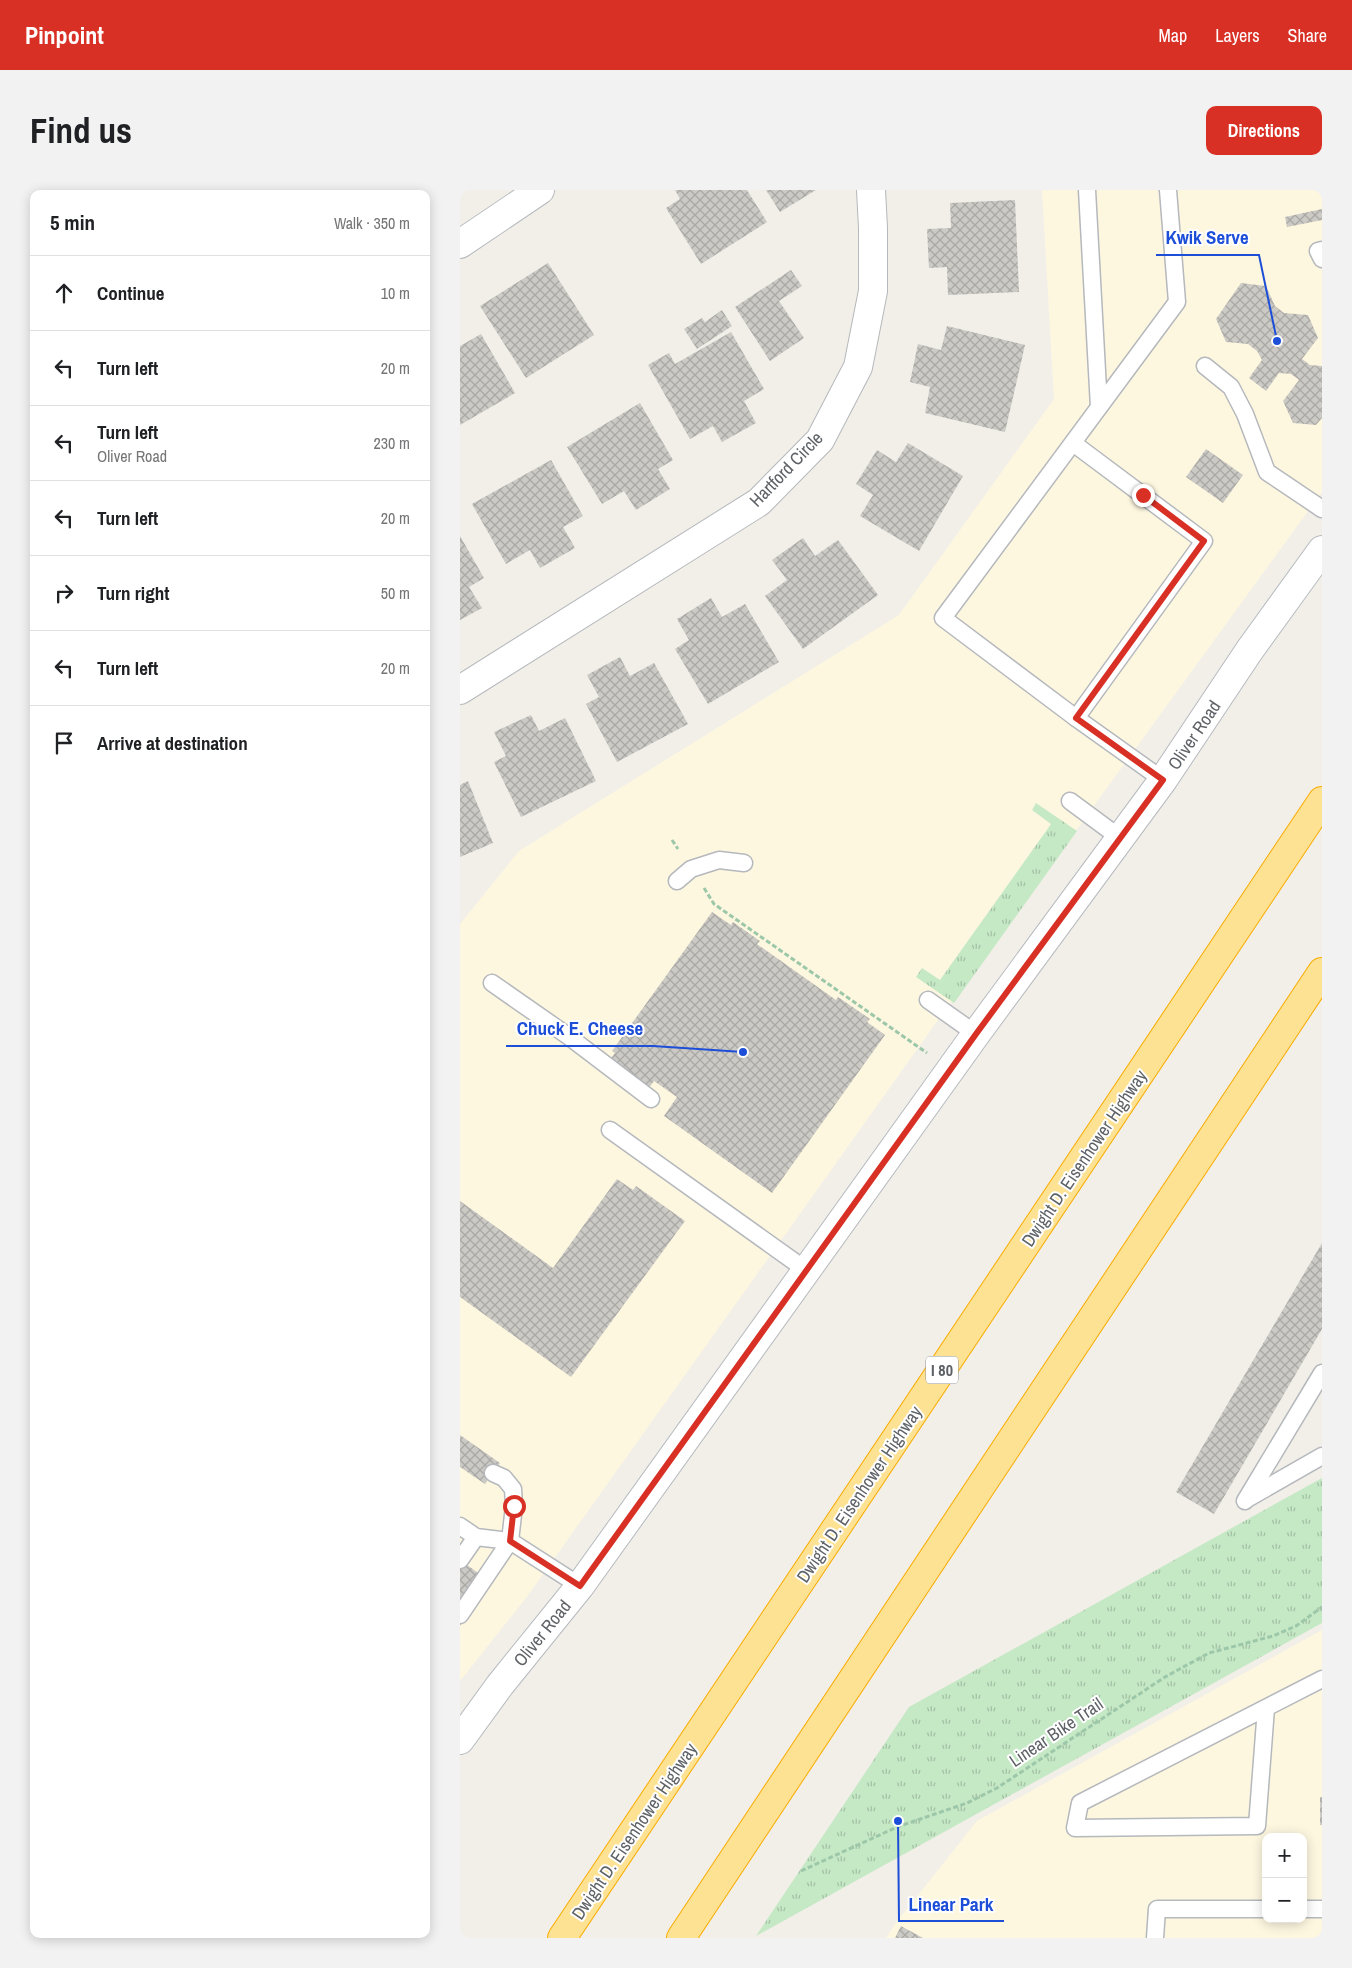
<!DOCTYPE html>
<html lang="en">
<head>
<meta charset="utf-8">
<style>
	:root { --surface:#fff; --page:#f2f2f2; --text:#202124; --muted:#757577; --line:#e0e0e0; --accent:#d93025 }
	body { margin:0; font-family:"Archivo Narrow",sans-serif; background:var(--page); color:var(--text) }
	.controls { position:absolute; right:15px; bottom:15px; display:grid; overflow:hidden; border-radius:10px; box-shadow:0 2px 12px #0003 }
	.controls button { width:45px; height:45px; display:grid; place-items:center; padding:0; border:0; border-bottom:1px solid var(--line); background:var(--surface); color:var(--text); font:25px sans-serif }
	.stop { position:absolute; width:15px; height:15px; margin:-11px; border:4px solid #d93025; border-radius:50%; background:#fff }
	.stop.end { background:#d93025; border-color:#fff; box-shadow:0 1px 5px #0008 }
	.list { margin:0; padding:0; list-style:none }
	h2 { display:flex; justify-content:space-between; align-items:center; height:65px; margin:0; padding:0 20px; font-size:21px }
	h2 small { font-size:16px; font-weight:400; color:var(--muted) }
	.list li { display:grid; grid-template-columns:32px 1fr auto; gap:15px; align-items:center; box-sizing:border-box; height:75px; padding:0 20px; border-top:1px solid var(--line) }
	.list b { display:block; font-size:19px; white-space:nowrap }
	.list p { margin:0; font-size:16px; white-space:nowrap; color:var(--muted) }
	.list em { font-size:16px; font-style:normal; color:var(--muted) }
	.icon { flex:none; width:28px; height:28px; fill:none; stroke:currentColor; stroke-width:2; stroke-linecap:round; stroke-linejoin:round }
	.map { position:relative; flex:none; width:862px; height:1748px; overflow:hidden; border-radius:10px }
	header { display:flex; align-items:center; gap:30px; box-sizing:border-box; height:70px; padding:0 25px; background:var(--accent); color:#fff }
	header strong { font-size:24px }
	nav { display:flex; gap:28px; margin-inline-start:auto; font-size:18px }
	.intro { display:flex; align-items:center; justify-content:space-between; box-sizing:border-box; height:120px; padding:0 30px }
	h1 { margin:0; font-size:35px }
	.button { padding:12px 22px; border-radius:10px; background:var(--accent); color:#fff; font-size:18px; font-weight:700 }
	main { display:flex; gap:30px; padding:0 30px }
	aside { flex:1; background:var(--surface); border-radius:10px; box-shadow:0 2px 12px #0003 }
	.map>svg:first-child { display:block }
	.commercial { fill:#fef7e0; fill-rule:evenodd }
	.grass { fill:url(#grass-tufts) }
	.building { fill:url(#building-cross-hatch) }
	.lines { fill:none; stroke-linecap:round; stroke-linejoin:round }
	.lane-casing { stroke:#b5b8bc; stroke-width:19 }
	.street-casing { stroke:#b5b8bc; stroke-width:30 }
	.secondary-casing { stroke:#b6babf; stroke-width:30 }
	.highway-casing { stroke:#f9ab00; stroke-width:30 }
	.path { stroke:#9cc7a9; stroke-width:3; stroke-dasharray:5 2.5; stroke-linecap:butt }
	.lane { stroke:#fff; stroke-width:16 }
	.street { stroke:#fff; stroke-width:28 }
	.secondary { stroke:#fff; stroke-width:28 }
	.highway { stroke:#fde293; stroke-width:28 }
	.route { stroke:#d93025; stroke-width:6 }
	.labels { text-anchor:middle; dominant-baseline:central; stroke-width:4; stroke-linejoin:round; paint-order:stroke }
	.shield { fill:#fff; stroke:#8f9295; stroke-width:1 }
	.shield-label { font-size:16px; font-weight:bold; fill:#5f6368 }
	.street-label { font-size:18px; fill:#5f6368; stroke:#fff }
	.leader { fill:none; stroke:#1d4ed8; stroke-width:2 }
	.callout-dot { fill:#1d4ed8; stroke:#fff; stroke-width:2 }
	.callout-label { font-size:19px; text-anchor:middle; font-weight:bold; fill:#1d4ed8; stroke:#fff; stroke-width:4; stroke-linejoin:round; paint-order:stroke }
</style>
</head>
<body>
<header>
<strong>Pinpoint</strong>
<nav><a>Map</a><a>Layers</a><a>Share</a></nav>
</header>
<div class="intro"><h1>Find us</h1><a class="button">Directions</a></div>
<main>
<aside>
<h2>5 min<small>Walk · 350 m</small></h2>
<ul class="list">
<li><svg class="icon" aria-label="ahead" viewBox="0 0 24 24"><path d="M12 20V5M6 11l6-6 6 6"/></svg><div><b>Continue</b></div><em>10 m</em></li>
<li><svg class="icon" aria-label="left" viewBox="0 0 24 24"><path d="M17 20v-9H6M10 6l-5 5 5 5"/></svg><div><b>Turn left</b></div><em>20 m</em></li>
<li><svg class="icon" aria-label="left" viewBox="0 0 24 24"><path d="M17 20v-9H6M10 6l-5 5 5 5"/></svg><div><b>Turn left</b><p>Oliver Road</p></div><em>230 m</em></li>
<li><svg class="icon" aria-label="left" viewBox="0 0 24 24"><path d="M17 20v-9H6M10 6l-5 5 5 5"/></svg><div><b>Turn left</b></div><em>20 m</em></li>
<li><svg class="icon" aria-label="right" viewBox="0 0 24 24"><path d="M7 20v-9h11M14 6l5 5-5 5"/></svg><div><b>Turn right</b></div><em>50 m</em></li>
<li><svg class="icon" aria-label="left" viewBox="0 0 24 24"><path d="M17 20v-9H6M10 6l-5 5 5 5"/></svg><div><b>Turn left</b></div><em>20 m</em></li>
<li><svg class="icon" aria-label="arrive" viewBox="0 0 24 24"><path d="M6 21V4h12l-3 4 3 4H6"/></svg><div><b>Arrive at destination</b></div></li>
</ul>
</aside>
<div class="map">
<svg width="862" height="1748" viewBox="0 0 862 1748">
	<defs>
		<pattern id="grass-tufts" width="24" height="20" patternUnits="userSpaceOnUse" patternTransform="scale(1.25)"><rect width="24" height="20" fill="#c5e8c5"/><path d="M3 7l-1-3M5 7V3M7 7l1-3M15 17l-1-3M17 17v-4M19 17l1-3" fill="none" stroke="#a3c0a4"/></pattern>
		<pattern id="building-cross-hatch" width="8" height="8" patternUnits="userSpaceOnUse" patternTransform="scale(1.25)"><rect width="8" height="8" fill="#cccac5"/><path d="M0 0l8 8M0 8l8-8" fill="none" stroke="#a9a8a4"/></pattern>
	</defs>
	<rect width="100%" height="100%" fill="#f1efe8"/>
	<!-- commercial -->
	<g class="commercial">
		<polygon points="582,0 862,0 862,302 473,837 66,1408 0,1491 0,734 59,661 439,425 594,209"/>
		<path d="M 862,1440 L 862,1748 L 426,1748 L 435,1734 L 517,1631 ZM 806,1647 L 843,1647 L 843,1729 L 806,1729 Z"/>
	</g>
	<!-- grass -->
	<g class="grass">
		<polygon points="576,613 617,641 494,813 456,787 462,778 480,790 591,634 572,620"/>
		<polygon points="862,1288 862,1433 296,1746 449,1517"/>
	</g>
	<!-- building -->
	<g class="building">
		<polygon points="215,0 287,0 307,32 241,74 206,18 220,9"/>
		<polygon points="306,0 356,0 320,22"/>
		<polygon points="555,10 559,102 488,105 487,77 469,78 467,39 491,38 490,13"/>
		<polygon points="862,19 862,30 827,37 825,27"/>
		<polygon points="88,73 134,145 66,188 20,116"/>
		<polygon points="331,80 342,96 319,111 344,148 310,171 275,117"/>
		<polygon points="781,93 806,96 815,116 824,123 848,125 858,148 842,169 850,175 862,176 862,228 856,235 833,233 823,211 839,190 831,184 819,183 806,201 789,188 802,170 797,161 788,154 766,152 756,129"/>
		<polygon points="262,120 272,136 237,159 224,139 242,128 245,132"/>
		<polygon points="487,136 565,155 545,242 465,223 470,197 450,192 458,154 481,160"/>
		<polygon points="271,142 304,199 284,211 296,233 262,252 253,236 230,249 188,175 209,163 215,174"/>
		<polygon points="21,144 55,203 0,235 0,156"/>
		<polygon points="180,213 213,270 198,279 210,299 176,320 164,301 142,314 107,257"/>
		<polygon points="448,253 503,286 459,361 400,326 413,305 396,294 417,260 436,272"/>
		<polygon points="746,259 783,285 763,313 726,287"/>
		<polygon points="91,270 123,326 103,337 115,358 80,378 70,360 46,374 12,314"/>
		<polygon points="0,346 24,388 9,397 22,418 0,430"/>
		<polygon points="343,348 355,366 378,350 418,405 343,459 305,406 327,390 312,370"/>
		<polygon points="251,408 262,427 285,414 319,472 248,514 215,459 229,450 217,429"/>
		<polygon points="160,467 170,486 194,473 228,534 157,572 126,514 139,507 127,485"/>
		<polygon points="71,525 79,541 105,528 136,591 61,627 34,572 46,566 34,542"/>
		<polygon points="8,591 33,653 0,667 0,595"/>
		<polygon points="252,722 271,735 273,732 300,751 297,754 376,810 378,807 410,829 407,832 425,845 312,1003 204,926 217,907 194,891 188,899 149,871 155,863 152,861"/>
		<polygon points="157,989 173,1000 176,996 225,1031 111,1187 0,1107 0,1011 93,1078"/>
		<polygon points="862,1053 862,1139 754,1324 716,1302"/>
		<polygon points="0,1245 40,1273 25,1294 0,1277"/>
		<polygon points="0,1370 31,1392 0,1436"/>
		<rect x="860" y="1607" width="2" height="28"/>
		<polygon points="441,1736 463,1748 435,1748"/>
	</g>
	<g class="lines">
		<!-- lane casing -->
		<g class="lane-casing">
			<g id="lane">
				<polyline points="627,0 639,217"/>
				<polyline points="862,60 858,61 862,69"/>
				<polyline points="745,176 771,197 785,224 807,282 862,319"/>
				<polyline points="613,253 744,351 616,528"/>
				<polyline points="703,590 616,528 483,428 717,112 708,0"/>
				<polyline points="610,611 660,648"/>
				<polyline points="217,691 231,679 259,670 284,673"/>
				<polyline points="32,793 108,846 191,909"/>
				<polyline points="468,810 516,844"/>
				<polyline points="150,940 346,1080"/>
				<polyline points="787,1309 862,1266"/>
				<polyline points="785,1311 862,1183"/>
				<polyline points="0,1336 16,1347 50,1351 120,1396"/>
				<polyline points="0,1370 16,1347"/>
				<polyline points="0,1425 50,1351 54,1316 53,1299 44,1288 33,1283"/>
				<polyline points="806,1518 797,1636 615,1638 620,1613 862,1489"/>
				<polyline points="843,1719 862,1719"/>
				<polyline points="695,1748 697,1719 806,1719"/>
			</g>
		</g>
		<!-- street casing -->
		<g class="street-casing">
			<g id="street">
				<polyline points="0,54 80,0"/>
				<polyline points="0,500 299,312 360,250 398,177 413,101 413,38 411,0"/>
			</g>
		</g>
		<!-- secondary casing -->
		<g class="secondary-casing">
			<polyline id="secondary" points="0,1550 40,1495 120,1396 516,844 703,590 789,461 862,360"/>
		</g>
		<!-- highway casing -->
		<g class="highway-casing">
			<g id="highway">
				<polyline points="102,1748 862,611"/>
				<polyline points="221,1748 862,782"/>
			</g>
		</g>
		<!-- path -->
		<g class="path">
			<polyline points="212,650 218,659"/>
			<polyline points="244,698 254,714 467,863"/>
			<polyline points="341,1681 437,1637 507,1613 537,1598 705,1487 749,1463 813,1446 836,1436 862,1417"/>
		</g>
		<!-- lane -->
		<use href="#lane" class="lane"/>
		<!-- street -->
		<use href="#street" class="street"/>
		<!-- secondary -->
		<use href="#secondary" class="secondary"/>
		<!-- highway -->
		<use href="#highway" class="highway"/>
	</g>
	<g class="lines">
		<!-- route -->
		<polyline class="route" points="54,1316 50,1351 120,1396 516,844 703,590 616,528 744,351 683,305"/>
	</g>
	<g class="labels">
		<!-- shield labels -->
		<rect class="shield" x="466" y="1166.5" width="32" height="27" rx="4"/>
		<g class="shield-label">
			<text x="482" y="1180">I 80</text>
		</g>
		<!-- street labels -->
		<g class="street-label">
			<text transform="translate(326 279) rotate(-46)">Hartford Circle</text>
			<text transform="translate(734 545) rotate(-56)">Oliver Road</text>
			<text transform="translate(624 968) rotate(-56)">Dwight D. Eisenhower Highway</text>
			<text transform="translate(399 1304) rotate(-56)">Dwight D. Eisenhower Highway</text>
			<text transform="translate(82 1443) rotate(-51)">Oliver Road</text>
			<text transform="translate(596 1542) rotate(-34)">Linear Bike Trail</text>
			<text transform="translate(174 1641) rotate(-56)">Dwight D. Eisenhower Highway</text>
		</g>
	</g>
	<!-- callouts -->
	<path class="leader" d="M817 151L799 65H696M283 862L193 856H46M438 1631L439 1731H544"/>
	<g class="callout-dot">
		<circle cx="817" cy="151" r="5"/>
		<circle cx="283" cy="862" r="5"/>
		<circle cx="438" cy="1631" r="5"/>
	</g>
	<g class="callout-label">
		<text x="747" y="54">Kwik Serve</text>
		<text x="120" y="845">Chuck E. Cheese</text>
		<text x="491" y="1721">Linear Park</text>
	</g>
</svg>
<div class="controls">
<button>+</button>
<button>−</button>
</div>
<div class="stop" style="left:54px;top:1316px"></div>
<div class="stop end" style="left:683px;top:305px"></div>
</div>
</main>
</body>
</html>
